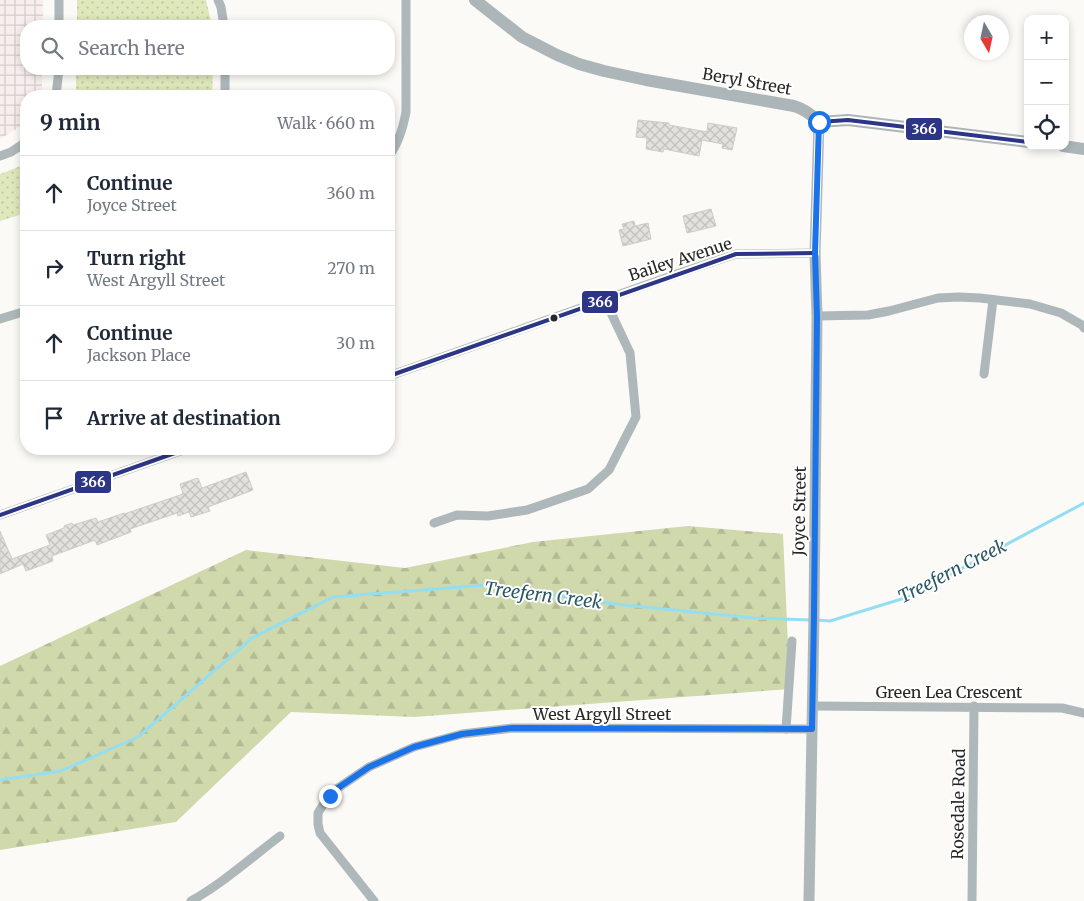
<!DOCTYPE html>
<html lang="en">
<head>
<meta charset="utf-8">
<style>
	:root { --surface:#fff; --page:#f6f6f7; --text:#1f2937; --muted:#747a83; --line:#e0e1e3 }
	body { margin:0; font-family:Merriweather,serif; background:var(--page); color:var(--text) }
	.controls { position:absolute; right:15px; top:15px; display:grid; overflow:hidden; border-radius:10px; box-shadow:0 2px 8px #0003 }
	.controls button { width:45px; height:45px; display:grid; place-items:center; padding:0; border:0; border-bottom:1px solid var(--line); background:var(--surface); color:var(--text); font:25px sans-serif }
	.compass { position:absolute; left:964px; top:15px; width:45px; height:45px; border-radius:50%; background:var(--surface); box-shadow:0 2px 8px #0003; rotate:171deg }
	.stop { position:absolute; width:15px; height:15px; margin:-11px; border:4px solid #1a73e8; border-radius:50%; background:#fff }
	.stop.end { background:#1a73e8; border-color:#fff; box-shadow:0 1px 5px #0008 }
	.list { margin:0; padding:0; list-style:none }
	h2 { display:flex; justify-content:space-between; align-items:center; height:65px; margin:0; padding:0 20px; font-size:21px }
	h2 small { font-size:16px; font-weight:400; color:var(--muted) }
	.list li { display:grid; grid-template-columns:32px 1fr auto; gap:15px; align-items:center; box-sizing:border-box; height:75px; padding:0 20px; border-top:1px solid var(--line) }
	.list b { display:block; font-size:19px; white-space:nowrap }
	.list p { margin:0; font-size:16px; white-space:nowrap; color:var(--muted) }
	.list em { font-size:16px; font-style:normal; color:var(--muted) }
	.icon { flex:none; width:28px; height:28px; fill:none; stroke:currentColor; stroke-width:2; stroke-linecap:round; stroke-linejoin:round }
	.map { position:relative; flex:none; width:1084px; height:901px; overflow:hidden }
	.search { position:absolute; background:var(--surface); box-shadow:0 2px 8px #0003; left:20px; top:20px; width:375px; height:55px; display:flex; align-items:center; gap:12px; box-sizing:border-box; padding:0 18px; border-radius:20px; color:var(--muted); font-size:19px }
	.panel { position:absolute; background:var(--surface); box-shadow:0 2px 8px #0003; left:20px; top:90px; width:375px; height:365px; border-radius:20px }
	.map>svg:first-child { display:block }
	.industrial { fill:url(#industrial-grid) }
	.forest { fill:url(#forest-firs) }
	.park { fill:url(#park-dots) }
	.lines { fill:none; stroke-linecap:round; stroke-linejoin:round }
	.stream { stroke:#94def1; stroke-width:3 }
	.building { fill:url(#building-cross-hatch); stroke:#cecdca }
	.minor { stroke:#aeb8ba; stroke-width:9 }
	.tertiary { stroke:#aeb8ba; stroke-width:11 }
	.secondary { stroke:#acb6b9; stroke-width:12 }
	.bus-1-casing { stroke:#fff; stroke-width:8 }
	.bus-1 { stroke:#2d3587; stroke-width:4 }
	.route { stroke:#1a73e8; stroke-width:6 }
	.bus-dot { fill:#272725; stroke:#fff; stroke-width:2 }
	.labels { text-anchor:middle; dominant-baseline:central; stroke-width:4; stroke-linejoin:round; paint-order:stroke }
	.street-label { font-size:16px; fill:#272725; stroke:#fff }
	.water-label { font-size:18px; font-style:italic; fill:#2a5865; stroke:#fff }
	.line-badge { stroke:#fff; stroke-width:2 }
	.badge-label { font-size:14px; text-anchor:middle; font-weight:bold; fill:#fff }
</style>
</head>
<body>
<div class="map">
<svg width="1084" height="901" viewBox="0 0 1084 901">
	<defs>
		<pattern id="industrial-grid" width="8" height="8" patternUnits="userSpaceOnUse" patternTransform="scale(1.25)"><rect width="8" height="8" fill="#f8eeee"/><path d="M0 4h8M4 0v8" fill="none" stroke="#d5cccc"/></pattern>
		<pattern id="forest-firs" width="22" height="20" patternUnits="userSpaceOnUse" patternTransform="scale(1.25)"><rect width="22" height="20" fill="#d0d9ac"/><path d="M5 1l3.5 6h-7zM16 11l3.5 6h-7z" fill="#b3ba94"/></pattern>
		<pattern id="park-dots" width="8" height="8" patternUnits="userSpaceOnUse" patternTransform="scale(1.25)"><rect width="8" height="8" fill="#dee8bb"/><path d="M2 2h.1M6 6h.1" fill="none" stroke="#bec7a1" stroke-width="1.8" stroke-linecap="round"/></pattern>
		<pattern id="building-cross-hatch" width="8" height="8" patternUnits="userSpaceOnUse" patternTransform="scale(1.25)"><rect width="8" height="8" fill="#e2e1de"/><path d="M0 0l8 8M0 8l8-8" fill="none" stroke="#c2c1be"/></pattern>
	</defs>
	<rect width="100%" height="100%" fill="#fbfaf6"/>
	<!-- industrial -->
	<polygon class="industrial" points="0,0 43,0 43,26 26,26 26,69 42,69 42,96 26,96 26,120 21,126 0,139"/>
	<!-- forest -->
	<polygon class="forest" points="688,526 783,534 790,689 414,717 291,712 176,822 0,850 0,666 246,550 405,568 533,542"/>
	<!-- park -->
	<g class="park">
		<polygon points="77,0 206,0 212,26 77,26"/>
		<polygon points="76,69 213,69 212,96 76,96"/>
		<polygon points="26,164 26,213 0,221 0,174"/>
	</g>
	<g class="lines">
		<!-- stream -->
		<g class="stream">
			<polyline points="816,620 830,621 908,597 1084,503"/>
			<polyline points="0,780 61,771 138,737 252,638 333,597 487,585 615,604 753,618 810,620"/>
		</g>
	</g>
	<!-- building -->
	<g class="building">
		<polygon points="638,120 669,123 669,125 707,132 708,123 737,128 732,150 722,148 723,144 702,140 699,156 664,149 663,152 646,149 647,138 636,137"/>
		<polygon points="711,209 716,226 687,233 683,216"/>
		<polygon points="634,221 635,226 648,223 651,239 623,246 619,230 624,229 622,224"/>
		<polygon points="246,472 253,490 208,507 210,511 191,517 189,512 178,516 177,513 130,529 131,532 97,545 95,540 52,556 53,561 26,571 23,564 0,574 0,531 12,559 50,545 46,535 64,528 64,526 72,523 73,525 96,518 98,522 124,513 124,514 183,494 180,484 198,478 202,488"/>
	</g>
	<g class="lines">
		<!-- minor -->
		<g class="minor">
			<polyline points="218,0 221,7 224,26"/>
			<polyline points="59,26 59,0"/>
			<polyline points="56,96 59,69"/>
			<polyline points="225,96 225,69"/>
			<polyline points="0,156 11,152 26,142"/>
			<path d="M 389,156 C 399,143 403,128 406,112 L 406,0"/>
			<polyline points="817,316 868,315 889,311 938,298 959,297 980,298 1030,304 1061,313 1082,325 1084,328"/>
			<polyline points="0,319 26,311"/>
			<polyline points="984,374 993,300"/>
			<polyline points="389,376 677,274 736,254 815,253"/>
			<polyline points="0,515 186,449"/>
			<polyline points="434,523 457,515 488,516 527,510 588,489 609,470 636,417 630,353 605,300"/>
			<polyline points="813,706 1062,708 1084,713"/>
			<polyline points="786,729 792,641"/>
			<path d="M 191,901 C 223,883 251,858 280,836"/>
			<polyline points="374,901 320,833 318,824 318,813 326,800 335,790 369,767 414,747 462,734 513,728 811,729"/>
			<polyline points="972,901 974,706"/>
		</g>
		<!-- tertiary -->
		<polyline class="tertiary" points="809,901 814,615 817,316 815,253 819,122"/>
		<!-- secondary -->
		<g class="secondary">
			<path d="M 475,0 L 522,37 L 557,55 L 579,64 L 604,71 L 646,80 L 794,106 C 804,109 811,114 819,122 L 848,120 L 1028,142"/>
			<polyline points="1063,146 1084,149"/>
		</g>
		<!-- bus-1 casing -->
		<g class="bus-1-casing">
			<g id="bus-1">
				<polyline points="819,122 848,120 1028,142"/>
				<polyline points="815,253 819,122"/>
				<polyline points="389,376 736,254 815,253"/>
				<polyline points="0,515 186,449"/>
			</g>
		</g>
		<!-- bus-1 -->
		<use href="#bus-1" class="bus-1"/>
	</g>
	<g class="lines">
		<!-- route -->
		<polyline class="route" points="330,796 335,790 369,767 414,747 462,734 513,728 812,729 814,614 817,316 815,253 819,122"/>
	</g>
	<!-- markers -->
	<circle class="bus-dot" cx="554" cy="318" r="4.5"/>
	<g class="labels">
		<!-- street labels -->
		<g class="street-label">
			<text transform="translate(747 81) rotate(10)">Beryl Street</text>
			<text transform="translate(680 259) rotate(-18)">Bailey Avenue</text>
			<text transform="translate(799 511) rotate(-89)">Joyce Street</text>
			<text x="949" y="692">Green Lea Crescent</text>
			<text x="602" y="714">West Argyll Street</text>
			<text transform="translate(958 804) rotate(-89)">Rosedale Road</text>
		</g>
		<!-- water labels -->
		<g class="water-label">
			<text transform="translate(952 571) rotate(-27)">Treefern Creek</text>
			<text transform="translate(543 595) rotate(7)">Treefern Creek</text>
		</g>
	</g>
	<g class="line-badge">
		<rect x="905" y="117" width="38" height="24" rx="5" fill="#2d3587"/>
		<rect x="581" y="290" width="38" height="24" rx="5" fill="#2d3587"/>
		<rect x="74" y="470" width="38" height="24" rx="5" fill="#2d3587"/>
	</g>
	<g class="badge-label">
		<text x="924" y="134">366</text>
		<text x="600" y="307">366</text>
		<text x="93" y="487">366</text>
	</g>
</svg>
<div class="controls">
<button>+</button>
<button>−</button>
<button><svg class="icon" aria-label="locate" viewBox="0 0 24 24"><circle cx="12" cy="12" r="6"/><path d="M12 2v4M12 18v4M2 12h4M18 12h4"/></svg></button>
</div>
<svg class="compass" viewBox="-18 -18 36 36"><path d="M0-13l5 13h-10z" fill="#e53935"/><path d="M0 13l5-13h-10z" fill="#747a83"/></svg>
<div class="stop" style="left:819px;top:122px"></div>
<div class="stop end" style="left:330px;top:796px"></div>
<div class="search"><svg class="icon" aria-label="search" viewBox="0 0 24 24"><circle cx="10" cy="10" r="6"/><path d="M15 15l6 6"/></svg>Search here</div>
<section class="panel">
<h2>9 min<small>Walk · 660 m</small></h2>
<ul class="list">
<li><svg class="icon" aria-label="ahead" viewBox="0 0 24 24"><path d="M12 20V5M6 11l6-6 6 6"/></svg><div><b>Continue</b><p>Joyce Street</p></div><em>360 m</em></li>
<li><svg class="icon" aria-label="right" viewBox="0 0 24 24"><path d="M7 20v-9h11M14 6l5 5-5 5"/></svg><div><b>Turn right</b><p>West Argyll Street</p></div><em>270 m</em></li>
<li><svg class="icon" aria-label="ahead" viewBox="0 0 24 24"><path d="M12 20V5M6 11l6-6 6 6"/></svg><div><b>Continue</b><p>Jackson Place</p></div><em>30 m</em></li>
<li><svg class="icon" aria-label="arrive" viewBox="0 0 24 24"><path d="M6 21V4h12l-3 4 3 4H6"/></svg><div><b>Arrive at destination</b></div></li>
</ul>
</section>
</div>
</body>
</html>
